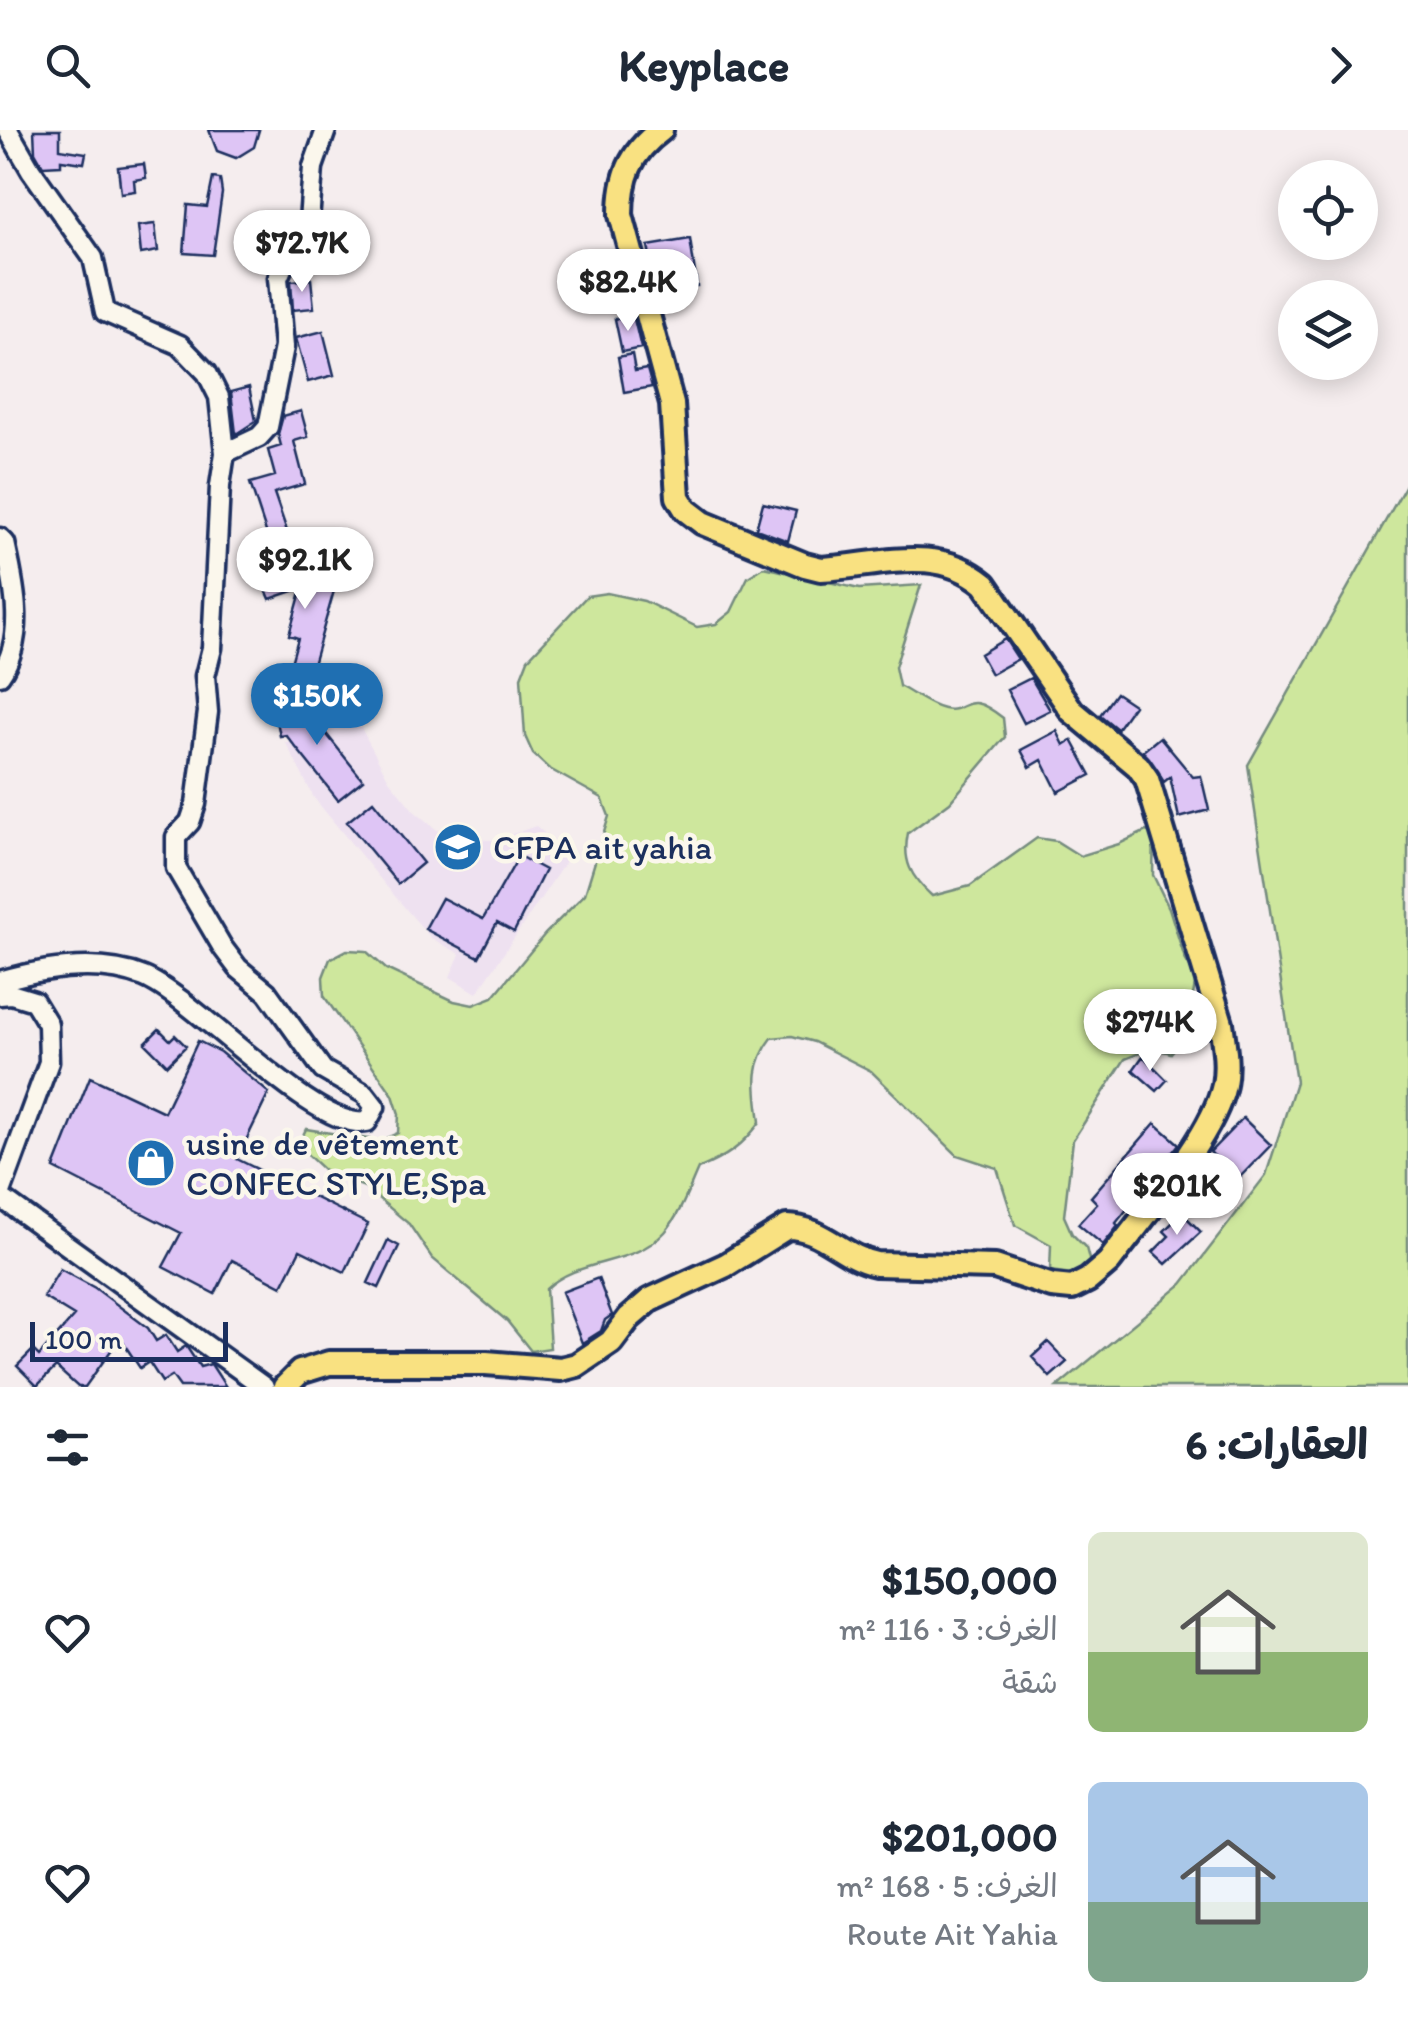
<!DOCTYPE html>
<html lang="ar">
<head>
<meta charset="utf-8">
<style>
	:root { --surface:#fff; --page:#f6f6f7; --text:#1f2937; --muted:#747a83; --accent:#1f6fb2 }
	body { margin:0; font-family:Itim,"Playpen Sans Arabic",sans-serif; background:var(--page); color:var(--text); direction:rtl; height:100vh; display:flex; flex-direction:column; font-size:38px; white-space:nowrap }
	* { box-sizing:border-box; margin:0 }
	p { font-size:32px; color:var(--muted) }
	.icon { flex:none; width:55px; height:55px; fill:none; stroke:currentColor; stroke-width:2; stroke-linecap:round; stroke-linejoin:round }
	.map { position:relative; height:1257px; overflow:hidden; direction:ltr }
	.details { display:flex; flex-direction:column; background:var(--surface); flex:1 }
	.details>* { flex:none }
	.fabs { position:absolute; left:1278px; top:30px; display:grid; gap:20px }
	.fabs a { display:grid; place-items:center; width:100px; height:100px; border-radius:50%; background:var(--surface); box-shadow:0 5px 25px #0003; font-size:50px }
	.scale { position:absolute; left:30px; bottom:25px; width:198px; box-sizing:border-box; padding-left:10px; border:5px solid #1b2f5e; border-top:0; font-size:28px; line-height:35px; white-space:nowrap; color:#1b2f5e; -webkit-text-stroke:8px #fbf7ec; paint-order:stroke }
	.price { position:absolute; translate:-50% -85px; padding:0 22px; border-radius:35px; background:#fff; color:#222; font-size:32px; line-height:65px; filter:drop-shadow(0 2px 5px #0008) }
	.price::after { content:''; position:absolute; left:50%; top:60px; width:30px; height:22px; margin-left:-15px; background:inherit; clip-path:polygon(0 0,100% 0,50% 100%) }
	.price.active { background:var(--accent); color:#fff }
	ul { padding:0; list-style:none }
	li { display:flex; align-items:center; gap:30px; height:250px; padding:0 40px }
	li span { display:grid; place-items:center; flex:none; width:280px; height:200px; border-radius:15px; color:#555 }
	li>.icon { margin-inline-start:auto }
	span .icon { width:120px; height:120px; fill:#fffc; stroke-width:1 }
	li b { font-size:42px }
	h2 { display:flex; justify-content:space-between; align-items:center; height:120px; padding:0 40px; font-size:42px }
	header { display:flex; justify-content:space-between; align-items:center; height:130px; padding:0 40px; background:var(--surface); font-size:45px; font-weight:800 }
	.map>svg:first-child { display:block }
	.built { fill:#eee1f0 }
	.green { fill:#cee79d; stroke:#748b7e; stroke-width:2.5 }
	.building { fill:#dec5f5; stroke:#1b2f5e; stroke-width:2.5 }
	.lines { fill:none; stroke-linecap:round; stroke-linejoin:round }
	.minor-casing { stroke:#1b2f5e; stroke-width:25 }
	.major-casing { stroke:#1b2f5e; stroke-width:30 }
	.minor { stroke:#fbf7ec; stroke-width:18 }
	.major { stroke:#f9e181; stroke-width:22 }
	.labels { text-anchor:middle; stroke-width:9; stroke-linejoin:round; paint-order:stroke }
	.poi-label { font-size:35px; fill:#1b2f5e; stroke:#fbf7ec; text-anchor:start }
</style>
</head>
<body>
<header><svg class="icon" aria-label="forward" viewBox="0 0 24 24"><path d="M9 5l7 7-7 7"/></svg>Keyplace<svg class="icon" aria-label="search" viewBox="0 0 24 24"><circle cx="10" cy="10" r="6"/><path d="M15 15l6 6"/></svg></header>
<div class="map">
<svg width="1408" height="1257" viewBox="0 0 1408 1257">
	<rect width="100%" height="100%" fill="#f5edee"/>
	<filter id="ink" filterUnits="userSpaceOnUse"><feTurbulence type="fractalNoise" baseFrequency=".01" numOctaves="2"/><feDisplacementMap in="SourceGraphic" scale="20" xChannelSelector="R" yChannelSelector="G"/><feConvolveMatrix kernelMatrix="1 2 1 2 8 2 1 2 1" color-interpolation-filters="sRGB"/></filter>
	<g filter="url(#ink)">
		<!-- built -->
		<path class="built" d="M 346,570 L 389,650 L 414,681 L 448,709 L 495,710 L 536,696 L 570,725 L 477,863 L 450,847 L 460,824 L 431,808 L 387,757 L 314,668 L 286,613 L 314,599 Z"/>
		<!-- green -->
		<path class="green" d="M 1408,351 L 1408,1257 L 1057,1257 L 1182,1154 L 1266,1045 L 1296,952 L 1248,635 Z
			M 764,437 L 859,459 L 921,455 L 895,537 L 899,556 C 913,563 929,576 944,579 C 969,584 964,557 1003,588 L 1005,607 L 950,672 L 908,703 C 902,731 911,747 932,766 L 970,756 L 1037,708 L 1056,711 L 1080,726 L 1119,714 L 1146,701 L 1154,704 L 1153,745 L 1169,778 L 1185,829 L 1196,847 L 1187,903 L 1171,923 L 1152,918 L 1125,929 L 1073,1010 L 1064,1086 L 1072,1104 L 1086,1118 L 1091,1137 L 1072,1144 L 1050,1141 L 1051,1115 L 1015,1095 L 997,1038 L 957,1025 L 871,941 L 814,912 L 792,906 L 772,908 C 750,936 756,959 760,992 C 742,1017 726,1027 698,1039 C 689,1059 680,1085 665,1102 C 633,1137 580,1127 546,1159 L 550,1218 L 531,1221 L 507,1191 L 432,1128 L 409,1094 L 365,1057 L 327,1043 L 298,1016 L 306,999 L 380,1011 L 398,1003 L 399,984 L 393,965 L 324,866 L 323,847 L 330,829 L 347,820 L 366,821 L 386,839 L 454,871 L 473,875 L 493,867 L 545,804 L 585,764 L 609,686 L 602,668 L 548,638 L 533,624 L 525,606 L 521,547 L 528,529 L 587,466 L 607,463 L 644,471 L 697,497 L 716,494 L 731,482 L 748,447 Z"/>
		<!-- building -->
		<path class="building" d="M 34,0 L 60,0 L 60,19 L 86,23 L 84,33 L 61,30 L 61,35 L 43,36 L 35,22 Z
			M 209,0 L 259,0 L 254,17 L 236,28 L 217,21 Z
			M 144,34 L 146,48 L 134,50 L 135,61 L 121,63 L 118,37 Z
			M 213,48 L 220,49 L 222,63 L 213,125 L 184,123 L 188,75 L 207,77 Z
			M 155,94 L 158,121 L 141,124 L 138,96 Z
			M 690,109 L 697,156 L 657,162 L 648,116 Z
			M 311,149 L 314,178 L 293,180 L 291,151 Z
			M 633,185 L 641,218 L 622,222 L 615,189 Z
			M 323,201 L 334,245 L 308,252 L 296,208 Z
			M 632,224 L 635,241 L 647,239 L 652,257 L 624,262 L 618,227 Z
			M 249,257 L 256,291 L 236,304 L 231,262 Z
			M 301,281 L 308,307 L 294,311 L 305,354 L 274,363 L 288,404 L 269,411 L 250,353 L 275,346 L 268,320 L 281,316 L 278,304 L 283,286 Z
			M 763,373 L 796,381 L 788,411 L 756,399 Z
			M 308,422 L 305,433 L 339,443 L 307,556 L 278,547 L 283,531 L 291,533 L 298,508 L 289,505 L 302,458 L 270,469 L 265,457 L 282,451 L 277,433 Z
			M 1005,509 L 1018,529 L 991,544 L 980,524 Z
			M 1031,548 L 1050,580 L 1024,593 L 1007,560 Z
			M 1116,563 L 1134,575 L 1117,599 L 1100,585 Z
			M 306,570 L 312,602 L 320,596 L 363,650 L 338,670 L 286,605 L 280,606 L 274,576 Z
			M 1057,601 L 1064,615 L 1072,610 L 1091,645 L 1058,662 L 1042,630 L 1030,637 L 1021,620 Z
			M 1160,607 L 1193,647 L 1201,646 L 1209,680 L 1179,688 L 1170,647 L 1164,652 L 1143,621 Z
			M 373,671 L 423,733 L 398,754 L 347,692 Z
			M 519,726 L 545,740 L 514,802 L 497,793 L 479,827 L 425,799 L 442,768 L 483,789 Z
			M 159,899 L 170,910 L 175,905 L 186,916 L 167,935 L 145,913 Z
			M 198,911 L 220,922 L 269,963 L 237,1029 L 368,1094 L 345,1142 L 300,1120 L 282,1156 L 232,1130 L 215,1164 L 163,1137 L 181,1103 L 54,1038 L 90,947 L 164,982 Z
			M 1143,926 L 1167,950 L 1157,961 L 1133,940 Z
			M 1243,988 L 1271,1015 L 1238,1049 L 1210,1022 Z
			M 1155,993 L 1179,1014 L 1116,1093 L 1118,1096 L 1103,1115 L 1078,1094 L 1097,1073 L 1091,1067 Z
			M 1182,1083 L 1201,1102 L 1166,1134 L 1153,1122 L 1169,1106 L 1164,1101 Z
			M 388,1110 L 399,1116 L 379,1158 L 368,1153 Z
			M 60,1139 L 95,1158 L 148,1198 L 156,1211 L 166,1205 L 177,1222 L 186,1216 L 200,1237 L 211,1234 L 226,1257 L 180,1257 L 172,1246 L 162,1252 L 149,1232 L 140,1238 L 120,1208 L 85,1257 L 78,1257 L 56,1237 L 37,1256 L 17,1236 L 33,1220 L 39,1226 L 74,1186 L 43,1167 Z
			M 598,1148 L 612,1185 L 605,1190 L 601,1201 L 582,1213 L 562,1162 Z
			M 1048,1212 L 1067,1232 L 1050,1247 L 1032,1227 Z"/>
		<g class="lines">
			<!-- minor casing -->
			<g class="minor-casing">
				<path id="minor" d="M 225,323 L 259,307 L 268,297 L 284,217 L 278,148 L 290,120 L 309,92 L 313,37 L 326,0
					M 0,408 L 5,413 C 14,454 27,507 0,545
					M 0,851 C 45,838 99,829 144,847 C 197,869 314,1001 367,992 L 375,977 L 365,964 L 323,940 L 267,862 L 238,838 L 223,818 L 176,738 L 176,707 L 190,692 L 196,674 L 208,582 L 205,546 L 212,518 L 220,356 L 225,323 L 219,267 L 207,243 L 180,215 L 105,182 L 93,128 L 31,40 L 8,0
					M 0,865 L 11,864 L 34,871 L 48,894 L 49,932 L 0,1065
					M 0,1067 L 264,1257"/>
			</g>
			<!-- major casing -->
			<g class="major-casing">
				<path id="major" d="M 285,1257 L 300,1242 L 329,1233 L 486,1233 L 561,1239 L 577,1235 L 611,1212 L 629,1188 L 650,1170 L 726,1135 L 787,1097 C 822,1097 842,1127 876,1134 L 995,1137 L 1052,1156 L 1072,1158 L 1088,1150 L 1109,1132 C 1142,1087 1213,1007 1224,955 C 1228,934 1224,914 1221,893 L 1147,649 L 1138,636 L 1072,581 L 985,454 C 936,413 879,436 821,439 L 805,435 L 703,393 L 686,380 L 678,367 L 672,274 L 621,85 C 621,47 630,23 661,0"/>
			</g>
			<!-- minor -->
			<use href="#minor" class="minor"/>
			<!-- major -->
			<use href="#major" class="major"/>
		</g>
	</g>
	<!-- icons -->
	<defs>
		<g id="university-disc" transform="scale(2.5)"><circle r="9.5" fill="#1f6fb2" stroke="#fbf7ec"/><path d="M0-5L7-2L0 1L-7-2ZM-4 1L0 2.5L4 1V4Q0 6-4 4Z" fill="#fff"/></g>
		<g id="shop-disc" transform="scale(2.5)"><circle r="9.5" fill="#1f6fb2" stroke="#fbf7ec"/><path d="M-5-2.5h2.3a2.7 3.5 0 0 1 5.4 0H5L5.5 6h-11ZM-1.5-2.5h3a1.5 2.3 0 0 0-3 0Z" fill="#fff"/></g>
	</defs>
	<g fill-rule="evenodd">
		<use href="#university-disc" x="458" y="717"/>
		<use href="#shop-disc" x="151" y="1033"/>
	</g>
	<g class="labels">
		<!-- poi labels -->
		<g class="poi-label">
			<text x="493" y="729">CFPA ait yahia</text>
			<text x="186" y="1025">usine de vêtement<tspan x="186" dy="40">CONFEC STYLE,Spa</tspan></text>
		</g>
	</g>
</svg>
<div class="fabs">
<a><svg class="icon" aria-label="locate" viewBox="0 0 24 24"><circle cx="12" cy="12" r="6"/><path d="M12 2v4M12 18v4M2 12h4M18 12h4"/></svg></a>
<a><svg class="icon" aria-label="layers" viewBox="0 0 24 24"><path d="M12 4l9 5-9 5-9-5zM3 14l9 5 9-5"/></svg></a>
</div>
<div class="scale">100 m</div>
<b class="price" style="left:302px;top:165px">$72.7K</b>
<b class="price" style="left:628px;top:204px">$82.4K</b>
<b class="price" style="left:305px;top:482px">$92.1K</b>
<b class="price active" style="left:317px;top:618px">$150K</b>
<b class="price" style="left:1150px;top:944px">$274K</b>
<b class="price" style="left:1177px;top:1108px">$201K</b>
</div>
<section class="details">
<h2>العقارات: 6<svg class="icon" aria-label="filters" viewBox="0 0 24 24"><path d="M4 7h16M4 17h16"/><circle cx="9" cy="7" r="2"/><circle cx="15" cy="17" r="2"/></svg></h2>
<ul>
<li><span style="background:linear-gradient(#dfe7d0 60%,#8fb573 0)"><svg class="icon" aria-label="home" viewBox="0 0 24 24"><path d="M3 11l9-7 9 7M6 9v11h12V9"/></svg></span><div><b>$150,000</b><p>الغرف: 3 · 116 m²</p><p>شقة</p></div><svg class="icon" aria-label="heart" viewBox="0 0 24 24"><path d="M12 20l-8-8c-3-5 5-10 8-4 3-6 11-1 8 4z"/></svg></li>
<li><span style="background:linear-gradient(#a9c7e8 60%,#7fa58c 0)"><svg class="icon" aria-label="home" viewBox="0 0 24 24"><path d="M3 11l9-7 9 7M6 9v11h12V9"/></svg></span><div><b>$201,000</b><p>الغرف: 5 · 168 m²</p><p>Route Ait Yahia</p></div><svg class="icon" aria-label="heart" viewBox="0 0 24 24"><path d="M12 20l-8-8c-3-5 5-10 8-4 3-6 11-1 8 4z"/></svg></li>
</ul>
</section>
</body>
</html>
